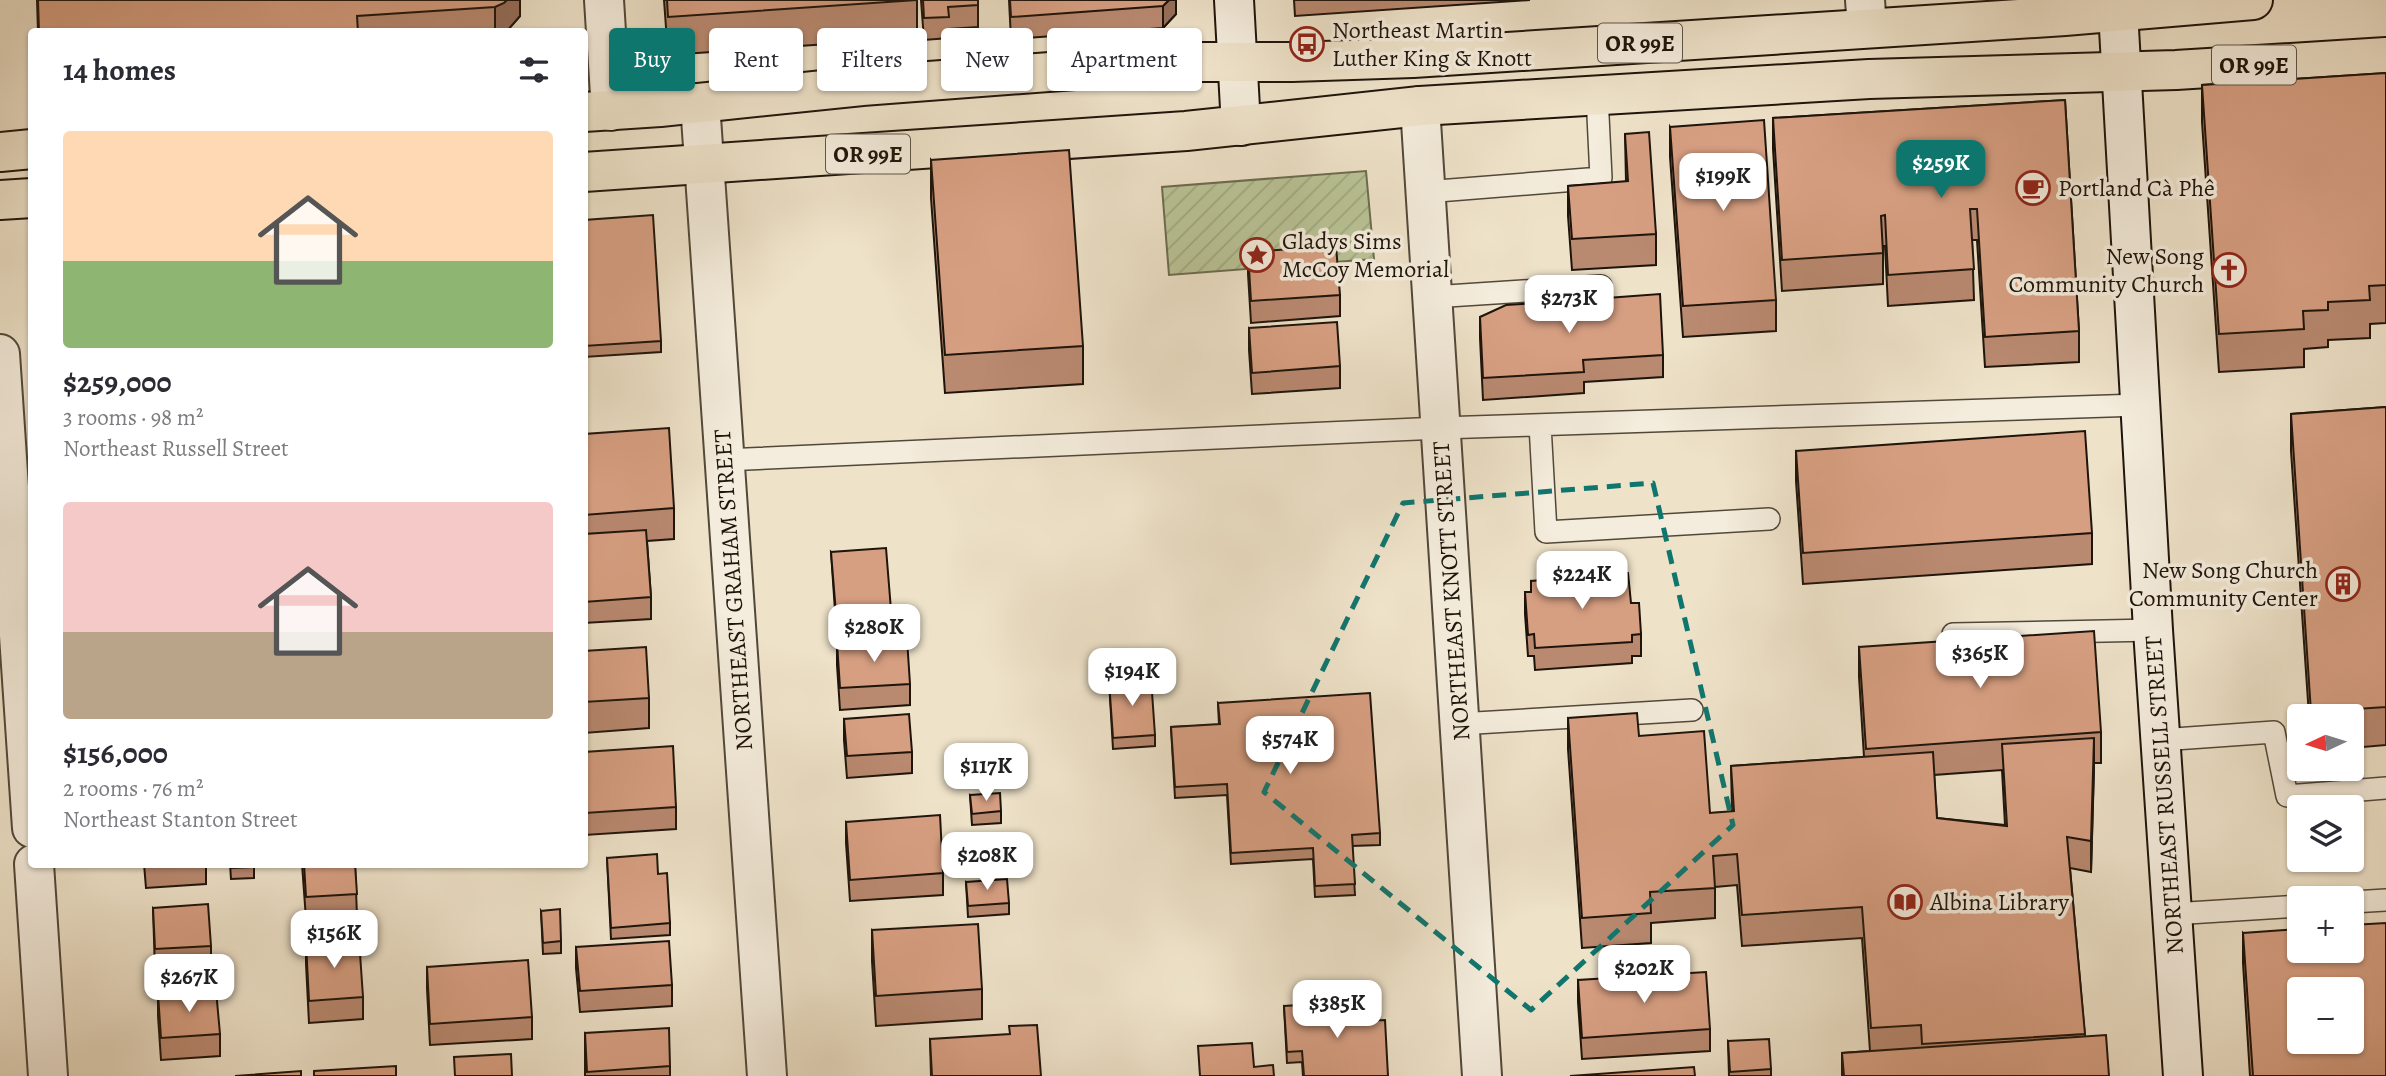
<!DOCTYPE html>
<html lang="en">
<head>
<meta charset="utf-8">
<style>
	:root { --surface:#fff; --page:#f2f2f3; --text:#2b2b33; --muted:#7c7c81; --accent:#0f766e }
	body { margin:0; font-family:Alegreya,serif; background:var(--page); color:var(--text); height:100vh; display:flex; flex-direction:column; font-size:26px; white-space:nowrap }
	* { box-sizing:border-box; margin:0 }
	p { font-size:23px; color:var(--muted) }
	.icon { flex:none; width:38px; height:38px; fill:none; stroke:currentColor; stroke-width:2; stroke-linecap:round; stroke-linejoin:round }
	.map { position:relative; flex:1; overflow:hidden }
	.details { position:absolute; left:28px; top:28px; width:560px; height:840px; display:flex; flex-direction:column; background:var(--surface); border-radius:7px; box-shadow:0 2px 5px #0004 }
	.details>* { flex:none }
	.top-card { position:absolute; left:609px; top:28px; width:665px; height:63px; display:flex; gap:14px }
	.needle { width:46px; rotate:266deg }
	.buttons { position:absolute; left:2287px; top:704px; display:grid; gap:14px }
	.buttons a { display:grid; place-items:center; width:77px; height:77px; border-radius:7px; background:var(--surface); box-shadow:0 2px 5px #0004; font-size:35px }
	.price { position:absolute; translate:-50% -60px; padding:0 16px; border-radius:14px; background:#fff; color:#222; font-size:23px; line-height:46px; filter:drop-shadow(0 2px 4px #0008) }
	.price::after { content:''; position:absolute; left:50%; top:42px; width:21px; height:16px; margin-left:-10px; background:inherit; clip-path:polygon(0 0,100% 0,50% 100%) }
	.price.current { background:var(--accent); color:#fff }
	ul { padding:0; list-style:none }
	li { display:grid; align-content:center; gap:14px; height:371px; padding:0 35px }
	li span { display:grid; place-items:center; height:217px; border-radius:7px; color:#555 }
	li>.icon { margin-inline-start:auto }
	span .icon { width:126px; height:126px; fill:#fffc; stroke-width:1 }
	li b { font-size:30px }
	h2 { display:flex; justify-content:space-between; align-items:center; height:84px; padding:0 35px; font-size:30px }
	.pill { padding:0 24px; border-radius:7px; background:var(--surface); box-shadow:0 2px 5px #0004; font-size:24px; line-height:63px }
	.pill.current { background:var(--accent); color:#fff }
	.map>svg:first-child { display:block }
	.garden { fill:url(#garden-furrows); stroke:#6c6c50; stroke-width:2 }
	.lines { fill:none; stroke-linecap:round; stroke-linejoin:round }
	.lane-casing { stroke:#52483a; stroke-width:24 }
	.street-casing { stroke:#52483a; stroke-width:42 }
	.secondary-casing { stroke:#1e140b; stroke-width:42 }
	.primary-casing { stroke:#1e140b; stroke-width:42 }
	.lane { stroke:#f4ecdc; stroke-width:21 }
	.street { stroke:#f4ecdc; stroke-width:38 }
	.secondary { stroke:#f4ecdc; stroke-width:38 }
	.primary { stroke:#eee2c9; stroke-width:38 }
	.wall { fill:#b98970; stroke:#1e140b; stroke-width:2; fill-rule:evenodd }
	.shaded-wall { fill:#966f5b; stroke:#1e140b; stroke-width:2 }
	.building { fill:#d79f82; stroke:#1e140b; stroke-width:2; fill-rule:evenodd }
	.marked { fill:none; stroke:#0f766e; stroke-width:5; stroke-dasharray:14 9; stroke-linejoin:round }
	.labels { text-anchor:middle; stroke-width:7; stroke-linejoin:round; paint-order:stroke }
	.shield { fill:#f4ecdc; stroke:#5e554a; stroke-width:2 }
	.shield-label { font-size:23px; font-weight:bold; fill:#1e140b }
	.poi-label { font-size:24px; fill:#1e140b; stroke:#f4ecdc; text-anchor:start }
	.street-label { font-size:24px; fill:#1e140b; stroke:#f4ecdc }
</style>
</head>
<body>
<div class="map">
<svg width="2386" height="1076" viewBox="0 0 2386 1076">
	<defs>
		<pattern id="garden-furrows" width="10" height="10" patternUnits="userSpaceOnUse" patternTransform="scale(1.75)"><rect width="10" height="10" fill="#b9c396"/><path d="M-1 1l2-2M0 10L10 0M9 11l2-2" fill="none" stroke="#9fa780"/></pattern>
	</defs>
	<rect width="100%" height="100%" fill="#eee2c9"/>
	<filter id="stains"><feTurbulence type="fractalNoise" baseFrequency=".00286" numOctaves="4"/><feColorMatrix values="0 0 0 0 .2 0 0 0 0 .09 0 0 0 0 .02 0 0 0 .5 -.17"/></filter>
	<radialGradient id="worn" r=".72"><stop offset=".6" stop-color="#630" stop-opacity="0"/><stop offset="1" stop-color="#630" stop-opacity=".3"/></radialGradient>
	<!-- garden -->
	<path class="garden" d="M 1366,171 L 1374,259 L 1169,275 L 1162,187 Z"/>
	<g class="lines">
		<!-- lane casing -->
		<g class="lane-casing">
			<path id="lane" d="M 1425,192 L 1601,178 L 1597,95
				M 1432,297 L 1601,286
				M 1540,425 L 1546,532 L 1769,519
				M 724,460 L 1440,428 L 2139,405
				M 1953,634 L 2153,630
				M 1459,724 L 1692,710
				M 2160,740 L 2274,732 L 2287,796 L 2386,788
				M 2352,902 L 2386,900
				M 2172,914 L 2300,906"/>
		</g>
		<!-- street casing -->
		<g class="street-casing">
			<path id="street" d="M 604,0 L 611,111
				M 1865,0 L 1867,28
				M 700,103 L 767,1076
				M 1420,106 L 1482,1076
				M 0,354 L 32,828
				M 34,864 L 48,1076"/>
		</g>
		<!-- secondary casing -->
		<g class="secondary-casing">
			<path id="secondary" d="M 1234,0 L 1241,126
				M 2118,11 L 2153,630 L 2183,1076"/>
		</g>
		<!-- primary casing -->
		<g class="primary-casing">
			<path id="primary" d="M 584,112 L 660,107 L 862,86 L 1182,62 L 1292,62 L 1413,58 L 2065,16 L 2253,0
				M 0,152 L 32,149
				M 584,172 L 1186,131 L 1420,106 L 1869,79 L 2176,70 L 2386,57
				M 0,200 L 32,198"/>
		</g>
		<!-- lane -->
		<use href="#lane" class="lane"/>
		<!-- street -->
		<use href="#street" class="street"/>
		<!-- secondary -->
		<use href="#secondary" class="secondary"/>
		<!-- primary -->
		<use href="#primary" class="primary"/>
	</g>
	<!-- wall -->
	<path class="wall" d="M 37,0 L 520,0 L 520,16 L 506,32 L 38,32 Z
		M 664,0 L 917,0 L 917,38 L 668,55 Z
		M 921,0 L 978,0 L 978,27 L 949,29 L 949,38 L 924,40 Z
		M 1009,0 L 1176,0 L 1176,14 L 1163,28 L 1011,39 Z
		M 1294,0 L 1530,0 L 1295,16 Z
		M 2386,73 L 2386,323 L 2370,324 L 2370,338 L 2328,340 L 2328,347 L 2304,349 L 2304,367 L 2219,372 L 2202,122 L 2202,85 Z
		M 2065,100 L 2079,331 L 2079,362 L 1985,367 L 1977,240 L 1972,240 L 1974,300 L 1888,306 L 1885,246 L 1883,246 L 1883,284 L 1782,291 L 1773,149 L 1773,118 Z
		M 1670,127 L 1776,300 L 1776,331 L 1683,337 L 1670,157 Z
		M 1625,134 L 1656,234 L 1656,265 L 1572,270 L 1568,216 L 1568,186 L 1626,182 Z
		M 931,160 L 1083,346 L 1083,384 L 945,393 L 931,198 Z
		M 584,220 L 661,341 L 661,352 L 584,357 Z
		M 1248,252 L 1340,295 L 1340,316 L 1251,323 L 1248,274 Z
		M 1580,300 L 1663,355 L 1663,377 L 1584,382 L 1584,393 L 1483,400 L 1480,338 L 1480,317 L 1580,310 Z
		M 1249,328 L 1340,366 L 1340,388 L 1252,394 L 1249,350 Z
		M 2386,407 L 2386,745 L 2352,748 L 2352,716 L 2309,716 L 2291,451 L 2291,414 Z
		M 584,434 L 674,508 L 674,539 L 647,541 L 651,597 L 651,619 L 584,623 Z
		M 1796,451 L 2092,533 L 2092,564 L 1803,584 L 1796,481 Z
		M 831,552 L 891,610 L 891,622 L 836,625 Z
		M 1531,581 L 1631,603 L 1641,634 L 1641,656 L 1632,656 L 1632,663 L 1535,670 L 1534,656 L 1528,656 L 1525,614 L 1525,592 L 1531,592 Z
		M 837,643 L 910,684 L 910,705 L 840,710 L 837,665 Z
		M 1859,647 L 2101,732 L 2101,763 L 2094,763 L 2091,872 L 2070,868 L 2085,1037 L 2109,1076 L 1842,1076 L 1842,1053 L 1870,1051 L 1862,938 L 1742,946 L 1737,885 L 1715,887 L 1715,918 L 1651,923 L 1651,943 L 1582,948 L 1568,749 L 1568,718 L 1639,736 L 1710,813 L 1732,812 L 1731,766 L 1864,757 L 1859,677 ZM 2002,770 L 2005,825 L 1937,818 L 1934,775 Z
		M 584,651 L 649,698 L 649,728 L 584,733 Z
		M 1109,681 L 1155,735 L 1155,746 L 1113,749 Z
		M 1218,703 L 1380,833 L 1380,845 L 1352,846 L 1355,895 L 1315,897 L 1313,859 L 1231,864 L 1227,795 L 1175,798 L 1171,727 L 1219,725 Z
		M 844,719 L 912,752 L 912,773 L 847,778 L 844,740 Z
		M 584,752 L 676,807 L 676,829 L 585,835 Z
		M 970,795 L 1001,811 L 1001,823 L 972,825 Z
		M 846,822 L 943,873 L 943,895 L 850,901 L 846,843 Z
		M 607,858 L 658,874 L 670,923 L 670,935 L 611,939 Z
		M 144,864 L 206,864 L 206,884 L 146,888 Z
		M 230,864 L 254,864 L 254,878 L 231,879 Z
		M 302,864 L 355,864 L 357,916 L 306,919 Z
		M 966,882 L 1009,903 L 1009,914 L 968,917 Z
		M 153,908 L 211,946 L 211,967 L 155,971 Z
		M 541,911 L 561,941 L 561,953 L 543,954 Z
		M 872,930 L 982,989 L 982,1019 L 876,1026 L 872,961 Z
		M 2243,933 L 2386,1076 L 2250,1076 L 2243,963 Z
		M 306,943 L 363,997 L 363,1019 L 309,1023 L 306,964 Z
		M 576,947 L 672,985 L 672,1006 L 580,1012 L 576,968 Z
		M 427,967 L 532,1017 L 532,1039 L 430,1045 L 427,989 Z
		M 1578,980 L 1710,1029 L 1710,1051 L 1582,1059 L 1578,1002 Z
		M 158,994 L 220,1034 L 220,1056 L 161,1060 L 158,1016 Z
		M 1284,1006 L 1365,1021 L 1388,1076 L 1303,1076 L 1302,1062 L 1287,1063 Z
		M 585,1033 L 670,1066 L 670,1076 L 585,1076 Z
		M 930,1039 L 1041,1076 L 931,1076 Z
		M 1728,1041 L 1771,1069 L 1771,1076 L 1729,1076 Z"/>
	<!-- shaded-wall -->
	<path class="shaded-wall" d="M 507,0 L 520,0 L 520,16 L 506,32 L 495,32 L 495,7 Z
		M 1169,0 L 1176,0 L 1176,14 L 1163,28 L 1163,6 Z
		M 2094,738 L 2094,769 L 2091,872 L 2091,841 Z"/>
	<!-- building -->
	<path class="building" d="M 38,0 L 507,0 L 504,3 L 495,7 L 357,16 L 358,32 L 39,32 Z
		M 667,0 L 917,0 L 668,17 Z
		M 923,0 L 978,0 L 978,5 L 948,7 L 949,17 L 924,18 Z
		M 1010,0 L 1169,0 L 1163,6 L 1011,17 Z
		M 2386,73 L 2386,285 L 2369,286 L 2370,300 L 2328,302 L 2328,310 L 2303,311 L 2304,329 L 2219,334 L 2202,85 Z
		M 2065,100 L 2079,331 L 1985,337 L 1977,209 L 1970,209 L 1974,269 L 1888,275 L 1885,215 L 1881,216 L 1883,253 L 1782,260 L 1773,118 Z
		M 1764,120 L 1776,300 L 1683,306 L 1670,127 Z
		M 1649,132 L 1656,234 L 1572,239 L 1568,186 L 1628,181 L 1625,134 Z
		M 1069,150 L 1083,346 L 945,355 L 931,160 Z
		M 653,215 L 661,341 L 584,346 L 584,220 Z
		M 1336,246 L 1340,295 L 1251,301 L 1248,252 Z
		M 1660,294 L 1663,355 L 1583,360 L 1584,372 L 1483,378 L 1480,317 L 1506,305 L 1551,302 L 1580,310 L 1580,300 Z
		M 1337,322 L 1340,366 L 1252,373 L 1249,328 Z
		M 2386,407 L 2386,707 L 2311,712 L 2291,414 Z
		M 669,428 L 674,508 L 584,515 L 584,434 Z
		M 2085,431 L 2092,533 L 1803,553 L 1796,451 Z
		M 646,530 L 651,597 L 584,602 L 584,534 Z
		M 886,548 L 891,610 L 836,614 L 831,552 Z
		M 1628,573 L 1631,603 L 1639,603 L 1641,634 L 1632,635 L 1632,642 L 1535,648 L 1534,634 L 1528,635 L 1525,592 L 1531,592 L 1531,581 Z
		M 2094,631 L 2101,732 L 1866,749 L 1859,647 Z
		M 907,639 L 910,684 L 840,688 L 837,643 Z
		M 646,647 L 649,698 L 584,702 L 584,651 Z
		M 1151,678 L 1155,735 L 1113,738 L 1109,681 Z
		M 1370,693 L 1380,833 L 1352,835 L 1355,884 L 1315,886 L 1313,848 L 1231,853 L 1227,784 L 1175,787 L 1171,727 L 1220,724 L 1218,703 Z
		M 1637,713 L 1639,736 L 1704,731 L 1710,813 L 1734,811 L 1731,766 L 1933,752 L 1937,818 L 2007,826 L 2002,744 L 2094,738 L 2091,841 L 2067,837 L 2085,1034 L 1922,1044 L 1921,1025 L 1871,1028 L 1862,907 L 1742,915 L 1737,854 L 1713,856 L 1715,888 L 1650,892 L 1651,913 L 1582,918 L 1568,718 Z
		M 909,714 L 912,752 L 847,756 L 844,719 Z
		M 673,746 L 676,807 L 585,813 L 584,752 Z
		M 1000,793 L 1001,811 L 972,814 L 970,795 Z
		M 940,815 L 943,873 L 850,880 L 846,822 Z
		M 657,854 L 658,874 L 667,873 L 670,923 L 611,928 L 607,858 Z
		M 146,864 L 172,864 L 146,866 Z
		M 231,864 L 254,864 L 254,867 L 231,868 Z
		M 304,864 L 355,864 L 357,894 L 306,897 Z
		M 1007,879 L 1009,903 L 968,906 L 966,882 Z
		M 208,904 L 211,946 L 155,949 L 153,908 Z
		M 560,909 L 561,941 L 543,943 L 541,911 Z
		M 2386,923 L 2386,1076 L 2253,1076 L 2243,933 L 2300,929 L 2300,950 L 2352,950 L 2352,925 ZM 2300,989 L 2352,989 L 2352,1041 L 2300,1041 Z
		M 978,924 L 982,989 L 876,996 L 872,930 Z
		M 359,939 L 363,997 L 309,1001 L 306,943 Z
		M 669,941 L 672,985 L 580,991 L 576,947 Z
		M 528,960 L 532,1017 L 430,1024 L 427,967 Z
		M 1706,972 L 1710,1029 L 1582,1038 L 1578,980 Z
		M 216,990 L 220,1034 L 161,1038 L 158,994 Z
		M 1363,1001 L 1365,1021 L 1385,1020 L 1388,1076 L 1304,1076 L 1302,1051 L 1287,1052 L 1284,1006 Z
		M 1037,1025 L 1041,1076 L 932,1076 L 930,1039 L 1010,1034 L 1009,1026 Z
		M 669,1028 L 670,1066 L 587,1072 L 585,1033 Z
		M 2106,1035 L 2109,1076 L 1844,1076 L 1842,1053 Z
		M 1769,1039 L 1771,1069 L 1730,1072 L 1728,1041 Z
		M 1252,1043 L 1254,1067 L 1273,1065 L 1274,1076 L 1200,1076 L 1198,1046 Z
		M 511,1054 L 512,1076 L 455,1076 L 454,1057 Z
		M 396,1066 L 396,1076 L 314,1076 L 314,1071 Z
		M 1694,1067 L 1695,1076 L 1570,1076 Z
		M 301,1071 L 301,1076 L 235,1076 Z"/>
	<!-- marked area -->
	<path class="marked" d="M 1653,483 L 1733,825 L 1531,1010 L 1264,792 L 1403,503 Z"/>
	<!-- icons -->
	<defs>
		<g id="bus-ring" transform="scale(1.75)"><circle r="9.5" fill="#f4ecdc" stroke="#8f2418" stroke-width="1.5"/><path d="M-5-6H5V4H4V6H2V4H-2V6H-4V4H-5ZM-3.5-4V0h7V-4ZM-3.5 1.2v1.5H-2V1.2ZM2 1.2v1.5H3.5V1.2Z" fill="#8f2418"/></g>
		<g id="cafe-ring" transform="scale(1.75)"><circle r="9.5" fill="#f4ecdc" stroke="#8f2418" stroke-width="1.5"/><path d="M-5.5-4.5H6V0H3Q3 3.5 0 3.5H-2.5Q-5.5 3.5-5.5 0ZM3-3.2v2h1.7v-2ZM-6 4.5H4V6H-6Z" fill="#8f2418"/></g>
		<g id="sight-ring" transform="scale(1.75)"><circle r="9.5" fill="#f4ecdc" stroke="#8f2418" stroke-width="1.5"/><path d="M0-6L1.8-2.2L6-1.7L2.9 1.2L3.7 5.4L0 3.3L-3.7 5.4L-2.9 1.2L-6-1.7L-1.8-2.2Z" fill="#8f2418"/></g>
		<g id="church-ring" transform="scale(1.75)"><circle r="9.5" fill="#f4ecdc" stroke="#8f2418" stroke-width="1.5"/><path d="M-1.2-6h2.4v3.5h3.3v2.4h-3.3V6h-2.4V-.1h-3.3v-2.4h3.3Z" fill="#8f2418"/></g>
		<g id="building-ring" transform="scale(1.75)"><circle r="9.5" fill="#f4ecdc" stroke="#8f2418" stroke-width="1.5"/><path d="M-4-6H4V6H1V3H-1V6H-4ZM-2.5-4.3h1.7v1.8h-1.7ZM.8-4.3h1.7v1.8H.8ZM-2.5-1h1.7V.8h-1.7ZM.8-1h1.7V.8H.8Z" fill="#8f2418"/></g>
		<g id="library-ring" transform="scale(1.75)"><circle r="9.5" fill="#f4ecdc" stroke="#8f2418" stroke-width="1.5"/><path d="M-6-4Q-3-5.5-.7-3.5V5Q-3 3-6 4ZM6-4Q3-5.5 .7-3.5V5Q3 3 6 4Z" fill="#8f2418"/></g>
	</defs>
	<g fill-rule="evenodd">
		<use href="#bus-ring" x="1307" y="44"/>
		<use href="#cafe-ring" x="2033" y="188"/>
		<use href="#sight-ring" x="1257" y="255"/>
		<use href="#church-ring" x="2229" y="270"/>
		<use href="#building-ring" x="2343" y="584"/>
		<use href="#library-ring" x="1905" y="902"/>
	</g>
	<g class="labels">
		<!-- shield labels -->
		<g class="shield">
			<rect x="1598" y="23.5" width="84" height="39" rx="5"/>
			<rect x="2212" y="45.5" width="84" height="39" rx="5"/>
			<rect x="826" y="134.5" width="84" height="39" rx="5"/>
		</g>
		<g class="shield-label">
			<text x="1640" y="51">OR 99E</text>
			<text x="2254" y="73">OR 99E</text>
			<text x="868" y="162">OR 99E</text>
		</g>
		<!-- poi labels -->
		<g class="poi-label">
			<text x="1332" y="38">Northeast Martin<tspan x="1332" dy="28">Luther King &amp; Knott</tspan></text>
			<text x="2058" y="196">Portland Cà Phê</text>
			<text x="1282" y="249">Gladys Sims<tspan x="1282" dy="28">McCoy Memorial</tspan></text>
			<text x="2204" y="264" text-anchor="end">New Song<tspan x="2204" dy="28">Community Church</tspan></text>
			<text x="2318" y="578" text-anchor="end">New Song Church<tspan x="2318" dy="28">Community Center</tspan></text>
			<text x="1930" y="910">Albina Library</text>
		</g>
		<!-- street labels -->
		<g class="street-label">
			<text transform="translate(733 590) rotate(-94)" y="8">NORTHEAST GRAHAM STREET</text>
			<text transform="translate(1451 591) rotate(-94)" y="8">NORTHEAST KNOTT STREET</text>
			<text transform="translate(2164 795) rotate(-94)" y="8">NORTHEAST RUSSELL STREET</text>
		</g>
	</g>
	<rect width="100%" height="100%" filter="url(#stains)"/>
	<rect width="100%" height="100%" fill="url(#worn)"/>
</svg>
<div class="buttons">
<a><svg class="needle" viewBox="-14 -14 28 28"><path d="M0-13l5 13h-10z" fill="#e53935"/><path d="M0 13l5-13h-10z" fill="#7c7c81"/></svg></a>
<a><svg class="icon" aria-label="layers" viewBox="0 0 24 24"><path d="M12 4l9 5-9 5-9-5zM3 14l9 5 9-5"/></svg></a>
<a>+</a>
<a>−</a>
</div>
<b class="price current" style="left:1941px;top:200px">$259K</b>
<b class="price" style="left:1723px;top:213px">$199K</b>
<b class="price" style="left:1569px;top:335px">$273K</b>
<b class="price" style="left:1582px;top:611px">$224K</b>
<b class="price" style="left:874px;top:664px">$280K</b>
<b class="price" style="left:1980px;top:690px">$365K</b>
<b class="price" style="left:1132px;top:708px">$194K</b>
<b class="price" style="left:1290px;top:776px">$574K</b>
<b class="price" style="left:986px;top:803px">$117K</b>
<b class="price" style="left:987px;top:892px">$208K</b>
<b class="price" style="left:334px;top:970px">$156K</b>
<b class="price" style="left:1644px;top:1005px">$202K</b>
<b class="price" style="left:189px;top:1014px">$267K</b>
<b class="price" style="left:1337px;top:1040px">$385K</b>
<div class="top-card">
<a class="pill current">Buy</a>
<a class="pill">Rent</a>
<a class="pill">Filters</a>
<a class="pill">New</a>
<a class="pill">Apartment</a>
</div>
<section class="details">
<h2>14 homes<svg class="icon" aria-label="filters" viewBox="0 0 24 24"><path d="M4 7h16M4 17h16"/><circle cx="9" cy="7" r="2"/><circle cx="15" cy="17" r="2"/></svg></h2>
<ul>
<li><span style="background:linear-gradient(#ffd9b3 60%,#8fb573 0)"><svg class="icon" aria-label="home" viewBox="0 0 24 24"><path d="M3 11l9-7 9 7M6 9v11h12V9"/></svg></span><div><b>$259,000</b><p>3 rooms · 98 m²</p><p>Northeast Russell Street</p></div></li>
<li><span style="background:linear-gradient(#f6c9c9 60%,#b9a48a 0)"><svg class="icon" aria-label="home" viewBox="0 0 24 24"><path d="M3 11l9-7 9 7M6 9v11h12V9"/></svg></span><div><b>$156,000</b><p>2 rooms · 76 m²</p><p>Northeast Stanton Street</p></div></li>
</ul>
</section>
</div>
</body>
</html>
